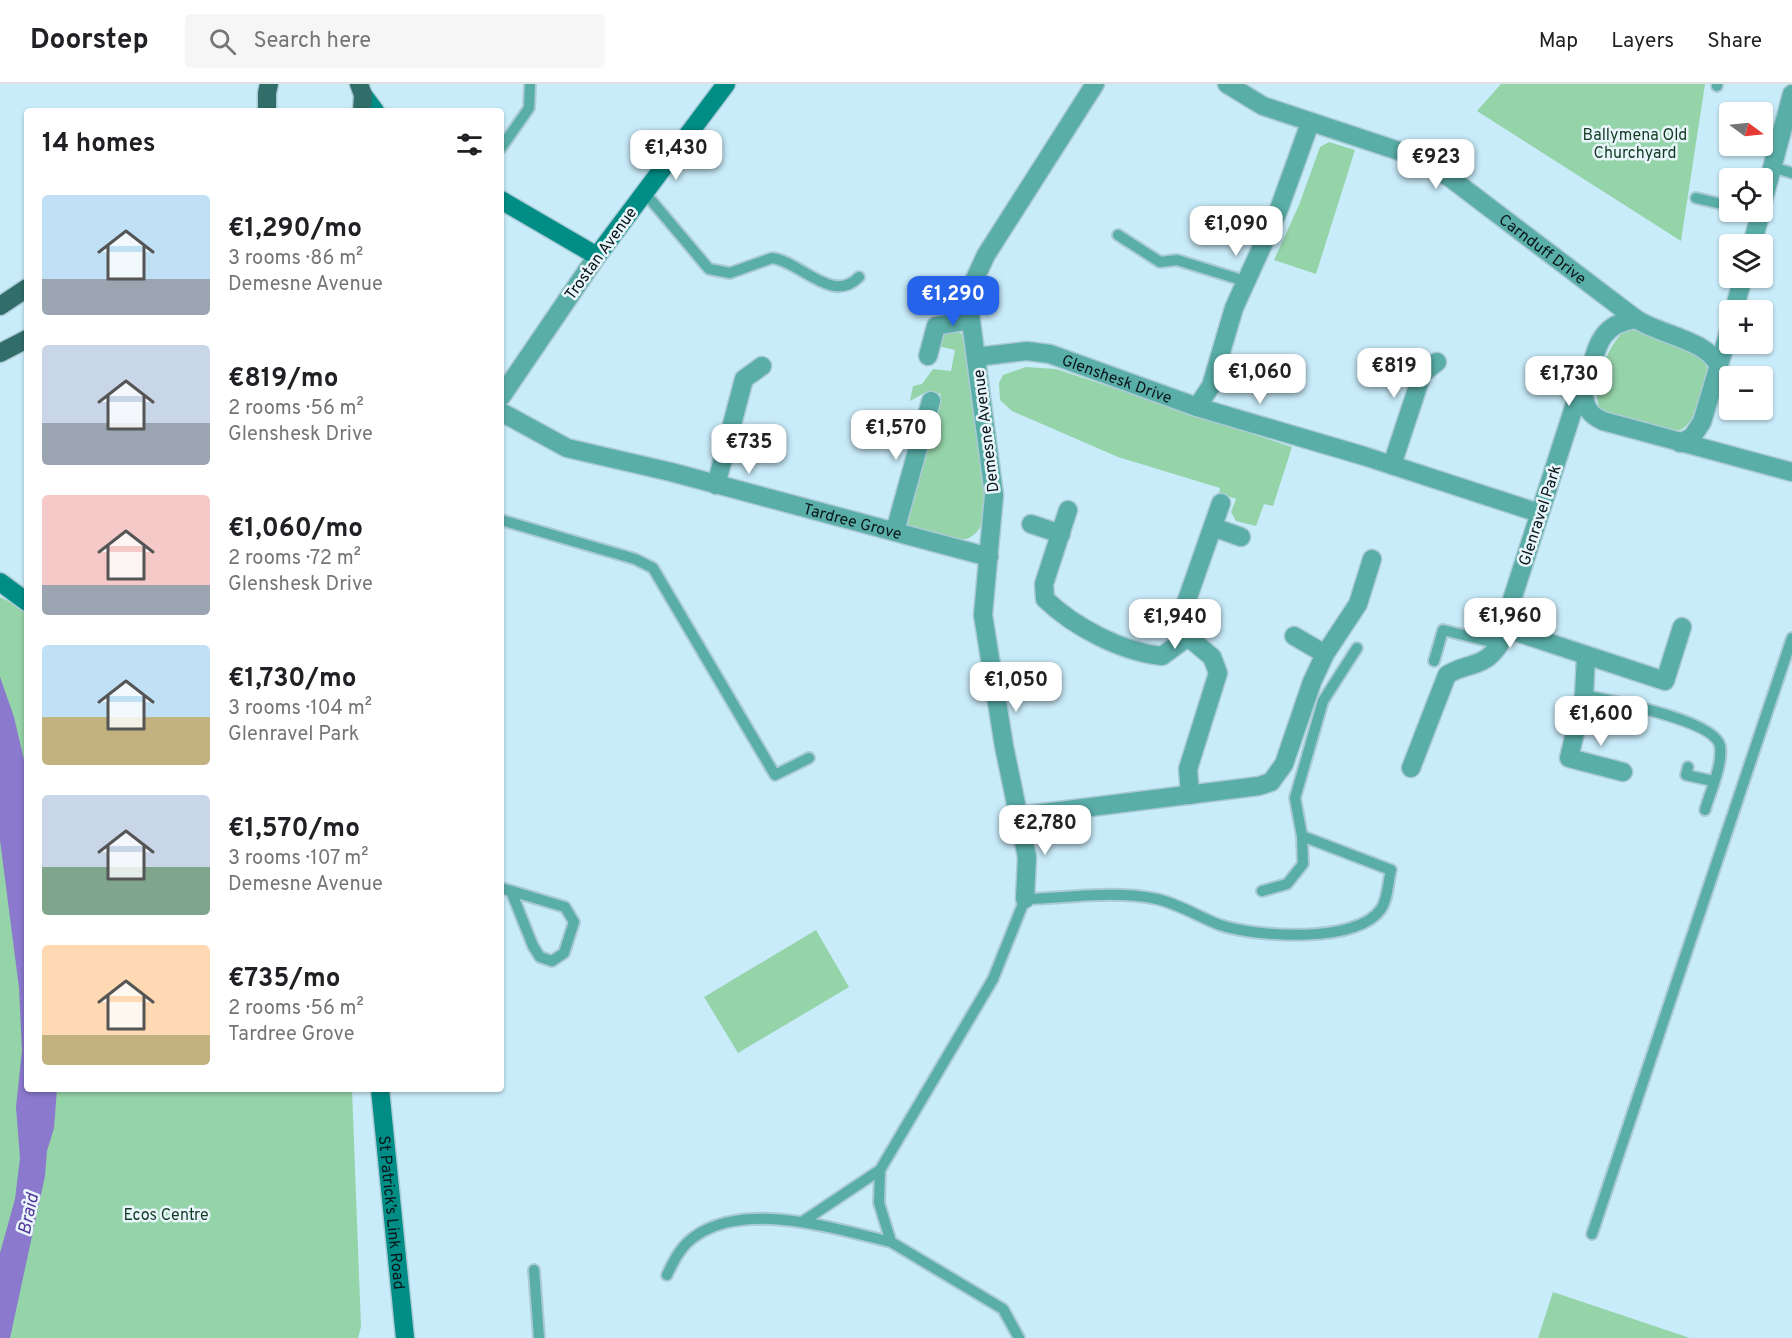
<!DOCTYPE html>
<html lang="en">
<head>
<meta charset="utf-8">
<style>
	:root { --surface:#fff; --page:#f6f6f6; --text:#202124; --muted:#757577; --line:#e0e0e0; --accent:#2563eb }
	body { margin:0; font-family:Overpass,sans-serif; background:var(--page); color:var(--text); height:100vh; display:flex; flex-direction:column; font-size:22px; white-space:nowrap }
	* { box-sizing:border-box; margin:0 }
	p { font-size:20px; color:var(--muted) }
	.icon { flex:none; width:33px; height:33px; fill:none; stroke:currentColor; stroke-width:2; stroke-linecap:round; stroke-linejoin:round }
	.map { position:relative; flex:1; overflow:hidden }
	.sheet { position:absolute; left:24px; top:24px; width:480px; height:984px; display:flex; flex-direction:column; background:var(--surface); border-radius:6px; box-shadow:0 2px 4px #0004 }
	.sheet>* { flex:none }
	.needle { width:39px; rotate:105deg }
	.buttons { position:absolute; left:1719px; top:18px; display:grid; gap:12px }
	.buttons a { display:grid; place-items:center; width:54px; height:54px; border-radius:6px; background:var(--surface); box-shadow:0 2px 4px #0004; font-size:30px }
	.price { position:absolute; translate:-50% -51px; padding:0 14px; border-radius:12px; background:#fff; color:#222; font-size:20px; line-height:39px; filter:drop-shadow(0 2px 3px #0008) }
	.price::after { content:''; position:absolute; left:50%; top:36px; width:18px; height:14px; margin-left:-9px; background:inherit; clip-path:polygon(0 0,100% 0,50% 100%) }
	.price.active { background:var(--accent); color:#fff }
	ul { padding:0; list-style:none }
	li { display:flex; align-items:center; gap:18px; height:150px; padding:0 18px }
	li span { display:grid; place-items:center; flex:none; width:168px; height:120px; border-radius:6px; color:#555 }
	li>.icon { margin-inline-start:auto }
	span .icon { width:72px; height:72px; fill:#fffc; stroke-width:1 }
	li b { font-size:26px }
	h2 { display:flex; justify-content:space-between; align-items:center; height:72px; padding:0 18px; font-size:26px }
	header { display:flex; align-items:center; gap:36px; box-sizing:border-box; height:84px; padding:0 30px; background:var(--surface); border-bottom:2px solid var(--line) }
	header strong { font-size:28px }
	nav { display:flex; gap:33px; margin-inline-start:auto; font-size:21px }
	.search { width:420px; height:54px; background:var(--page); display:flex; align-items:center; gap:15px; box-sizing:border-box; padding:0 21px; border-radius:6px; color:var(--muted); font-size:22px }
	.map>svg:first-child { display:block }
	.green { fill:#95d3a9 }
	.water { fill:#8a79cd }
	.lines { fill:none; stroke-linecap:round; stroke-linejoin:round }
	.lane-casing { stroke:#aacad6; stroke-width:14 }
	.street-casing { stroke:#aacad6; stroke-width:21 }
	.secondary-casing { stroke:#aacad6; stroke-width:21 }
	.primary-casing { stroke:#aacad6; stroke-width:21 }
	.lane { stroke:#59aea7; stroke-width:10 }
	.street { stroke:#59aea7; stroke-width:18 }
	.secondary { stroke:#008d86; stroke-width:18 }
	.primary { stroke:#316d69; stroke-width:18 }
	.labels { text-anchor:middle; stroke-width:5; stroke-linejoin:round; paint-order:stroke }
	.park-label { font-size:16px; fill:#133b23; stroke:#e8f6fb }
	.street-label { font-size:16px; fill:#09161a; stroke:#e8f6fb }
	.water-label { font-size:18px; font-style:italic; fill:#53369a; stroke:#e8f6fb }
</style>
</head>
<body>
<header>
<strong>Doorstep</strong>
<div class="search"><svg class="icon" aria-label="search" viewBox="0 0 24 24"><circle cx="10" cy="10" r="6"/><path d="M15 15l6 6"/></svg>Search here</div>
<nav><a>Map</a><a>Layers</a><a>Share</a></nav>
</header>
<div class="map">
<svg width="1792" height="1254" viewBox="0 0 1792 1254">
	<rect width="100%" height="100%" fill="#c9ecfa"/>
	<!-- green -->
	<path class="green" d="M 1501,0 L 1705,0 L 1681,157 L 1477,27 Z
		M 1329,58 L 1355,66 L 1316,190 L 1274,176 L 1299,121 L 1320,63 Z
		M 954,245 L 962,250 C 973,290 993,402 981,441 C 980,446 974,451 969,454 C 956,460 921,446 907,442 L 941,310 L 928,307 L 910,317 L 913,302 L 922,300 L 933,285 L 951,287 L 955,266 L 938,262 L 941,251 Z
		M 1629,245 L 1637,245 L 1697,270 C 1702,274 1706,278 1707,285 C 1709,299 1694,342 1680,346 C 1667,350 1631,334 1617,330 L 1613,335 C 1607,332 1601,329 1599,323 C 1591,304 1610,252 1629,245 Z
		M 1026,283 L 1056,285 L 1292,363 L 1273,422 L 1264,420 L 1256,442 L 1236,437 L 1231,428 L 1236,415 L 1219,409 L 1220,404 L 1118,373 L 1012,327 L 1000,316 L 999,299 L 1003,291 Z
		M 0,513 L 27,527 L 27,1005 L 352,1005 L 361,1243 L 358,1254 L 0,1254 Z
		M 816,846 L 849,903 L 738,969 L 704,913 Z
		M 1553,1208 L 1690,1254 L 1538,1254 Z"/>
	<!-- water -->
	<path class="water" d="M 0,593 L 14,633 L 27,689 L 27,1005 L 57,1005 L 54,1044 L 47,1067 L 45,1092 L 10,1254 L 0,1254 L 0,1169 L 15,1115 L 20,1074 L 16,1023 L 22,966 L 19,904 L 0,756 Z"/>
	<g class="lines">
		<!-- lane casing -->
		<g class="lane-casing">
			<path id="lane" d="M 1717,2 L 1717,0
				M 501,64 L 529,24 L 530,0
				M 1772,83 L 1792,89
				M 645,109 L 709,185 L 730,189 L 772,174 C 800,177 832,221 859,193
				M 1696,114 L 1730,122
				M 1118,151 L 1160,178 L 1177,176 L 1245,197
				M 501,436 L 635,475 L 653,484 L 775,691 L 809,674
				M 1434,577 L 1443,546 L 1500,560
				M 1584,611 C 1611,617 1715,636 1720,662 C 1723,681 1710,708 1705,726
				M 1688,683 L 1686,691 L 1713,697
				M 501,804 L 565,823 L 574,838 L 564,869 L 552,877 L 540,873 L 533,862 L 511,807
				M 1262,807 L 1287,800 L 1303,780 L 1302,752
				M 802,1138 L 880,1086
				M 1592,1150 L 1792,554
				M 534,1186 L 539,1254
				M 667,1191 C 674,1176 682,1160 697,1151 C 748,1117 837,1145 891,1158
				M 1019,1254 L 1003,1225 L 891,1158 L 879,1119 L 880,1086 L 993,895 L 1025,815 C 1069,814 1114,806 1157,815 C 1179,820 1199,833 1220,841 C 1256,853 1357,860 1381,825 C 1388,815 1388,797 1391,786 L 1302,752 L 1295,714 L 1323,617 L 1357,564"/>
		</g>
		<!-- street casing -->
		<g class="street-casing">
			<g id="street">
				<path id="s1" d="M 1227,0 L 1263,22 L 1405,69 L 1449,93 L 1636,235 C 1660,251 1709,256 1719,283"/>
				<path d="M 1762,121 L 1792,10"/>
				<path d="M 1752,160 L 1761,128"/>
				<path d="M 1734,226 L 1743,194"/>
				<path d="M 1636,235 C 1583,242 1601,290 1575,320 L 1509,525 L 1508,542 L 1513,547 L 1665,597 L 1682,543"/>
				<path d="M 928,272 L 936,242 L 970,236"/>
				<path id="s2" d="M 976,273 L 1027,267 L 1050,270 L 1197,323 L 1364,372 L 1539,429"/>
				<path d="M 1583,310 C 1586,325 1590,331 1603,337 L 1792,388"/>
				<path d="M 501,313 L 597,172"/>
				<path d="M 1197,323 L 1211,302 L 1234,224 L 1279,125 L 1310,39"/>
				<path id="s3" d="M 501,328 L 567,364 L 671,388 L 989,473"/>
				<path d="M 1680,359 L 1692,353 L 1702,338 L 1730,244"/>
				<path d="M 1392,381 L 1422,290 L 1437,278"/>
				<path d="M 716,401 L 744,295 L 762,282"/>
				<path d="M 1068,426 L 1044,500 L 1045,515 C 1074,543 1122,568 1162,572 L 1188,553"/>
				<path d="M 1031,440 L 1061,450"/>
				<path d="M 1213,443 L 1241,453"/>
				<path d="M 895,447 L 931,317"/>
				<path d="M 1294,552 L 1325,570"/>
				<path d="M 1586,572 L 1584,611 L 1569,674 L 1623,688"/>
				<path d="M 1411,684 L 1447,591 C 1459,583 1470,583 1482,577 C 1495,571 1502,556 1509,545"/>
				<path d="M 1190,711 L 1188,685 L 1218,589 L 1212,573 L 1188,553 L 1181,533 L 1221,419"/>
				<path d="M 1019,732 L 1259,702 L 1271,698 L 1284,680 L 1312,598 L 1325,570 L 1358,520 L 1372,475"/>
				<path d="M 1025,815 L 1027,773 L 1004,662 L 983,531 L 994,411 L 969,222 L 973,199 L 986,171 L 1095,0"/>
			</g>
		</g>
		<!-- secondary casing -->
		<g class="secondary-casing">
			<g id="secondary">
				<path d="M 363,11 L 375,27"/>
				<path d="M 501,116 L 597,172 L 726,0"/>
				<path d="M 0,498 L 27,518"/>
				<path id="s4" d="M 380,1005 L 405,1254"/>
			</g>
		</g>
		<!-- primary casing -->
		<g class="primary-casing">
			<path id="primary" d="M 359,0 L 363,11 L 362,27
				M 267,27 L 267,9 L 269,0
				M 0,222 L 27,204
				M 0,269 L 27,255"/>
		</g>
		<!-- lane -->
		<use href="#lane" class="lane"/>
		<!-- street -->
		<use href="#street" class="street"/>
		<!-- secondary -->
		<use href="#secondary" class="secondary"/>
		<!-- primary -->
		<use href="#primary" class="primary"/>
	</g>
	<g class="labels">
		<!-- park labels -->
		<g class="park-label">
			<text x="1635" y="56">Ballymena Old<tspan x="1635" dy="18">Churchyard</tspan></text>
			<text x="166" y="1136">Ecos Centre</text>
		</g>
		<!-- street labels -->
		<g class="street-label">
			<text dy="6" stroke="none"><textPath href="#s1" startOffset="360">Carnduff Drive</textPath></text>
			<text transform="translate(600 169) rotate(-54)" y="6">Trostan Avenue</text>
			<text dy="6" stroke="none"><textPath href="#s2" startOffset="146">Glenshesk Drive</textPath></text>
			<text transform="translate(985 347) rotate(-97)" y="6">Demesne Avenue</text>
			<text transform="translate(1539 431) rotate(-72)" y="6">Glenravel Park</text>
			<text dy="6" stroke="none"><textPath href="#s3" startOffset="370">Tardree Grove</textPath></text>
			<text dy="6" stroke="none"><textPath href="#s4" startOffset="124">St Patrick’s Link Road</textPath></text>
		</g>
		<!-- water labels -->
		<g class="water-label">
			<text transform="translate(28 1130) rotate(-78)" y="6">Braid</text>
		</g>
	</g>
</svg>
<div class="buttons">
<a><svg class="needle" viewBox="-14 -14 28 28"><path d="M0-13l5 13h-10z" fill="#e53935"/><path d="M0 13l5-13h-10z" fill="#757577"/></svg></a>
<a><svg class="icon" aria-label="locate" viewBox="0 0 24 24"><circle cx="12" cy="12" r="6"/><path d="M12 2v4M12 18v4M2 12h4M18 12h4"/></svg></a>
<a><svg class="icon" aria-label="layers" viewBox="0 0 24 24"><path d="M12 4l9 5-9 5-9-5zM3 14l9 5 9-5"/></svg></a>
<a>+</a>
<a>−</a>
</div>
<b class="price" style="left:676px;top:97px">€1,430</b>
<b class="price" style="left:1436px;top:106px">€923</b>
<b class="price" style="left:1236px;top:173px">€1,090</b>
<b class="price active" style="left:953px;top:243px">€1,290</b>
<b class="price" style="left:1394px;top:315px">€819</b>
<b class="price" style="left:1260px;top:321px">€1,060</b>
<b class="price" style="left:1569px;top:323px">€1,730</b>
<b class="price" style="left:896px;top:377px">€1,570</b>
<b class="price" style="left:749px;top:391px">€735</b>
<b class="price" style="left:1510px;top:565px">€1,960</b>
<b class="price" style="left:1175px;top:566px">€1,940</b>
<b class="price" style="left:1016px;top:629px">€1,050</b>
<b class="price" style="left:1601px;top:663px">€1,600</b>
<b class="price" style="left:1045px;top:772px">€2,780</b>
<section class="sheet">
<h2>14 homes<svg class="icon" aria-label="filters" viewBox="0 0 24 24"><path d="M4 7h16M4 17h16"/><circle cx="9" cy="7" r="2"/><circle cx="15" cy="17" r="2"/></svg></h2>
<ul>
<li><span style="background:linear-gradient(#bfe0f5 70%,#9aa5b1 0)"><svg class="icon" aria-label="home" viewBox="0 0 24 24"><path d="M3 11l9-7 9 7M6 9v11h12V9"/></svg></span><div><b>€1,290/mo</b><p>3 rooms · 86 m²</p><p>Demesne Avenue</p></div></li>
<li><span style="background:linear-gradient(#c9d6e8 65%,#9aa5b1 0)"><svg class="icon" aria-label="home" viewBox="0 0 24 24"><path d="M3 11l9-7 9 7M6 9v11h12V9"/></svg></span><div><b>€819/mo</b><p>2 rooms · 56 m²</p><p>Glenshesk Drive</p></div></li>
<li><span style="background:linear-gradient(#f6c9c9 75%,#9aa5b1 0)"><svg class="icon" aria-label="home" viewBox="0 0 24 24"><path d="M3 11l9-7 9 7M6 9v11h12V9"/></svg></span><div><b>€1,060/mo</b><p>2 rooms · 72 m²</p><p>Glenshesk Drive</p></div></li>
<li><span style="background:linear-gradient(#bfe0f5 60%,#c2b280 0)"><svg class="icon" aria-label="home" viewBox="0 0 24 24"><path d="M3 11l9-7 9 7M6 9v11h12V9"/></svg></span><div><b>€1,730/mo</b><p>3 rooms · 104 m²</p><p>Glenravel Park</p></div></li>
<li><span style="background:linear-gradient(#c9d6e8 60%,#7fa58c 0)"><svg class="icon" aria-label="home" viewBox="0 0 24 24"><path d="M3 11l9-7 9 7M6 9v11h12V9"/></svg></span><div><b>€1,570/mo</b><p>3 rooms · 107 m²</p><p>Demesne Avenue</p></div></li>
<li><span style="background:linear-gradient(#ffd9b3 75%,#c2b280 0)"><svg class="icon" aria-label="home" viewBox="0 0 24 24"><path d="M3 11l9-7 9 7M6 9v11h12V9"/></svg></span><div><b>€735/mo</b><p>2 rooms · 56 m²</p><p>Tardree Grove</p></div></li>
</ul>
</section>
</div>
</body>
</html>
